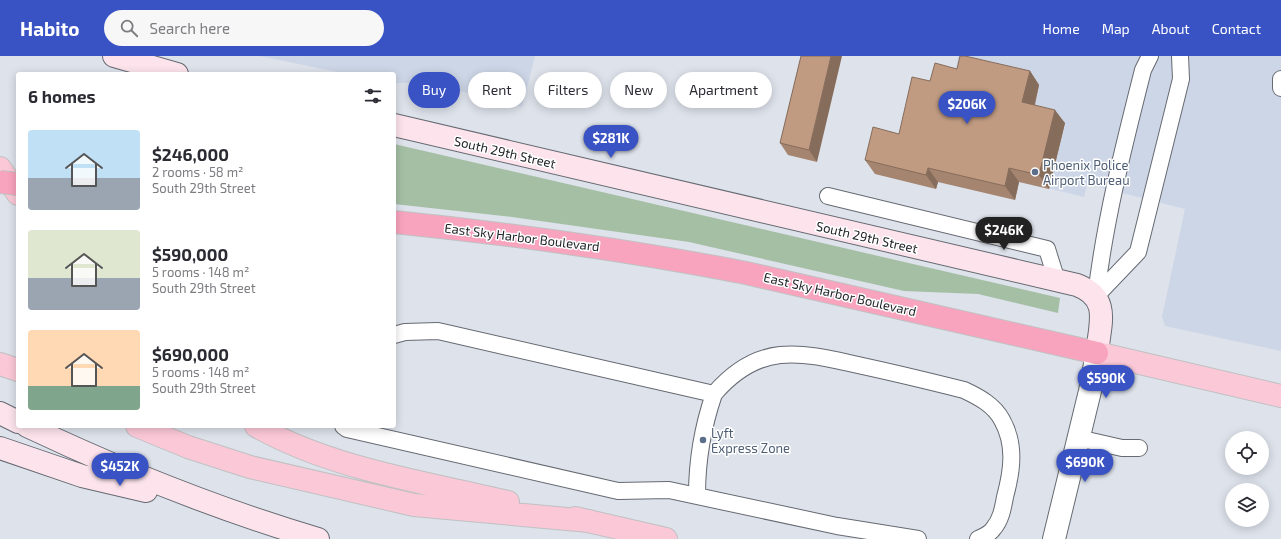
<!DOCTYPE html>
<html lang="en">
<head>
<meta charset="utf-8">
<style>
	:root { --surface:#fff; --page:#f7f7f7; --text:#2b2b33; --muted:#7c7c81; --accent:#3953c5 }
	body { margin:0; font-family:"Exo 2",sans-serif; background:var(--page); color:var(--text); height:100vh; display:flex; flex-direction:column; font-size:15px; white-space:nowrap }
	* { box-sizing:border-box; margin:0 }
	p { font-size:13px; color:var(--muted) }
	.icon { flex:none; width:22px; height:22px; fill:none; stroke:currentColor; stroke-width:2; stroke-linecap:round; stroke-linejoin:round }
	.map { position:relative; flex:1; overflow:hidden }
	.panel { position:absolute; left:16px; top:16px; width:380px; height:356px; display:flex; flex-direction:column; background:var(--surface); border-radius:4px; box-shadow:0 2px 10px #0003 }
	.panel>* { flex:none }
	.banner { position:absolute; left:408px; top:16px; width:380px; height:36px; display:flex; gap:8px }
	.tools { position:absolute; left:1225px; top:375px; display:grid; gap:8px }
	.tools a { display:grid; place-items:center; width:44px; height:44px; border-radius:50%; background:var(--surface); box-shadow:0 2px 10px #0003; font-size:20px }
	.price { position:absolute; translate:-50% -34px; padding:0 9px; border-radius:14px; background:var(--accent); color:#fff; font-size:13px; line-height:26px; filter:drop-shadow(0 1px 2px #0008) }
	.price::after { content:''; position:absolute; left:50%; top:24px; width:12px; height:9px; margin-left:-6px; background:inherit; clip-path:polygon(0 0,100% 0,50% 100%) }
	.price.selected { background:#222; color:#fff }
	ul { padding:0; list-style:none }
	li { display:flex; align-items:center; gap:12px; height:100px; padding:0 12px }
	li span { display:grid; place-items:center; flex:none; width:112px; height:80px; border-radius:4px; color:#555 }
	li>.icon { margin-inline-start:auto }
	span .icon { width:48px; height:48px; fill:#fffc; stroke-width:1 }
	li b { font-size:17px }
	h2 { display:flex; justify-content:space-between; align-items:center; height:48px; padding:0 12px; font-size:17px }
	.pill { padding:0 14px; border-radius:18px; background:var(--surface); box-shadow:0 2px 10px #0003; font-size:14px; line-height:36px }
	.pill.selected { background:var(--accent); color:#fff }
	header { display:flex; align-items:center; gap:24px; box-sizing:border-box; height:56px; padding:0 20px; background:var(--accent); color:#fff }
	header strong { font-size:19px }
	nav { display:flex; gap:22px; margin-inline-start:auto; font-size:14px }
	.search { width:280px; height:36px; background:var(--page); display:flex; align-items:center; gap:10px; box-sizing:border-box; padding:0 14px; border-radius:22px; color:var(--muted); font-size:15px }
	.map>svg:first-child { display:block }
	.built { fill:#cdd6e6 }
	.green { fill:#a5bfa5 }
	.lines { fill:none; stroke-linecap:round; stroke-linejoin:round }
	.lane-casing { stroke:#666a72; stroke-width:18 }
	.street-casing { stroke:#666a72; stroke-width:24 }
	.secondary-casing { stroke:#666a72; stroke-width:24 }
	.primary-casing { stroke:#c0c1c2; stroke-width:24 }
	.highway-casing { stroke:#c0c1c2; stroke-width:24 }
	.lane { stroke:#fff; stroke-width:16 }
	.street { stroke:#fff; stroke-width:22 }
	.secondary { stroke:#fde4ec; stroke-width:22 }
	.primary { stroke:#fbc8d8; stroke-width:22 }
	.highway { stroke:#f9a4be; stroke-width:22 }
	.highway-bridge-casing { stroke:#c0c1c2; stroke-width:24; stroke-linecap:butt }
	.highway-bridge { stroke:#f9a4be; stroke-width:22 }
	.wall { fill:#a58570 }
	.shaded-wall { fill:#866c5b }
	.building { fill:#c09b82; stroke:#866c5b }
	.service-dot { fill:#5c6f8a; stroke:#fff; stroke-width:1.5 }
	.labels { text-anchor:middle; stroke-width:3; stroke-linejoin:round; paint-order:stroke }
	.street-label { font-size:13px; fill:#1e2024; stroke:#fff }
	.service-label { font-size:13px; fill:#4e5e75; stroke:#fff; text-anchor:start }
</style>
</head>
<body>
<header>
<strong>Habito</strong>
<div class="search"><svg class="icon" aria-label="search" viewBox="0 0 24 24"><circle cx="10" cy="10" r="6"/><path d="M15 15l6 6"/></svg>Search here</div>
<nav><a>Home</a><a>Map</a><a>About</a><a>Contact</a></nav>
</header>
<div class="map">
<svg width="1281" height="483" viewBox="0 0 1281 483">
	<rect width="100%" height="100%" fill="#dde2eb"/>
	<!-- built -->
	<path class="built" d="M 260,0 L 535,0 L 522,51 L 428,27 L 394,27 L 394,18 L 347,18 Z
		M 958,0 L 1281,0 L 1281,295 L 1165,270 L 1162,261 L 1185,153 L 1087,128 L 1084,141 L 1032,128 L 953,32 Z"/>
	<!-- green -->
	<path class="green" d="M 394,88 L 1060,242 L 1058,257 L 978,238 L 904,235 L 689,186 L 512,161 L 394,148 Z"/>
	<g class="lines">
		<!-- lane casing -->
		<g class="lane-casing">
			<path id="lane" d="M 1281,23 L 1281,32
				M 828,140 L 1047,193 L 1057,225
				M 1096,240 L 1138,196 L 1181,23 L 1180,0
				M 1096,240 C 1105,163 1124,89 1143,14 L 1150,0
				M 394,279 L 405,276 L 438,275 L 714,338 C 761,283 804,297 867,311 C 899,318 932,326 964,334 C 979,341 994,349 1002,364 C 1016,389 1012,415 1005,441 C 1003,452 1001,464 993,473 C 990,478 984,480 978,483
				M 343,370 L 347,373 L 618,435 L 669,434 L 837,470 L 918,483
				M 1078,382 L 1122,392 L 1139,392
				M 697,439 C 697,405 703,370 714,338"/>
		</g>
		<!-- street casing -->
		<g class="street-casing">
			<path id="street" d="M 1054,483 L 1090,335 L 1097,297"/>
		</g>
		<!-- secondary casing -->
		<g class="secondary-casing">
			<path id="secondary" d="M 114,0 L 177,18
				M 394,69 L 1077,229 C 1111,242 1100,267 1097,297
				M 0,357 L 18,366
				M 27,370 C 122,415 217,453 318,483
				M 0,392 L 82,420 L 146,435"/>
		</g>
		<!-- primary casing -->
		<g class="primary-casing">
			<path id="primary" d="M 0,112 L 18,138
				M 1097,297 L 1281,340
				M 0,308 L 18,314
				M 137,370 L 188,391 L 250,411 L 414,449 L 589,465
				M 256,370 C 332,413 424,426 508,446
				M 575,462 L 666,483"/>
		</g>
		<!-- highway casing -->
		<g class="highway-casing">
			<path id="highway" d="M 394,166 C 512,178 629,194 746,217 L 1097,297"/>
		</g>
		<!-- lane -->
		<use href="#lane" class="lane"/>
		<!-- street -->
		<use href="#street" class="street"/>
		<!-- secondary -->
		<use href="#secondary" class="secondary"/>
		<!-- primary -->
		<use href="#primary" class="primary"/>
		<!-- highway -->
		<use href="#highway" class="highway"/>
		<!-- highway-bridge casing -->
		<g class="highway-bridge-casing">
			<path id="highway-bridge" d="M 0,126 L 18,128"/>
		</g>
		<!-- highway-bridge -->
		<use href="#highway-bridge" class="highway-bridge"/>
	</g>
	<!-- wall -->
	<path class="wall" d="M 801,0 L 817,106 L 788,99 L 780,87 Z
		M 957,13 L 1030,15 L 1039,29 L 1035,49 L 1065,67 L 1049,133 L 1019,126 L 1015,144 L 938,126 L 936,133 L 875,118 L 865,104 L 899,78 L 930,25 Z"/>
	<!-- shaded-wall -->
	<path class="shaded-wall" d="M 831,0 L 842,0 L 817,106 L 809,94 Z
		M 1030,15 L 1039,29 L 1032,59 L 1022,46 Z
		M 1055,54 L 1065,67 L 1049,133 L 1039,119 Z
		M 928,112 L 938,126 L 936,133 L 926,119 Z
		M 1009,112 L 1019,126 L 1015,144 L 1005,130 Z"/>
	<!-- building -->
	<path class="building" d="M 801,0 L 831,0 L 809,94 L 780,87 Z
		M 960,0 L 965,0 L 1030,15 L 1022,46 L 1055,54 L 1039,119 L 1009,112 L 1005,130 L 928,112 L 926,119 L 865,104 L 873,71 L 899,78 L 912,21 L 930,25 L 935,7 L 957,13 Z"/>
	<!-- markers -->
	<g class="service-dot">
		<circle cx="1035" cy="116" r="4"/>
		<circle cx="703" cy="384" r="4"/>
	</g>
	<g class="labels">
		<!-- street labels -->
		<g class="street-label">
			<text transform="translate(505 96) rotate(13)" y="5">South 29th Street</text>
			<text transform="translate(522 181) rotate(7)" y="5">East Sky Harbor Boulevard</text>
			<text transform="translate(867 181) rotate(13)" y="5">South 29th Street</text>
			<text transform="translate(840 238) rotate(13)" y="5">East Sky Harbor Boulevard</text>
		</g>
		<!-- service labels -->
		<g class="service-label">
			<text x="1043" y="114">Phoenix Police<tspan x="1043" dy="15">Airport Bureau</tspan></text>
			<text x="711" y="382">Lyft<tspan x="711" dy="15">Express Zone</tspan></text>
		</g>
	</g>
</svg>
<div class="tools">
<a><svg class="icon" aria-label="locate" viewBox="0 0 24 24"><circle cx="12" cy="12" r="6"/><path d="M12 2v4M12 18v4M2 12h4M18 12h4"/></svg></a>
<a><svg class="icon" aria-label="layers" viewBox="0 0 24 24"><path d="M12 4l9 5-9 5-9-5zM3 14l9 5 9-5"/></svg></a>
</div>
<b class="price" style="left:967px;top:69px">$206K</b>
<b class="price" style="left:611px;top:103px">$281K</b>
<b class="price selected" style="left:1004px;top:195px">$246K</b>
<b class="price" style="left:1106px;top:343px">$590K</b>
<b class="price" style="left:1085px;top:427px">$690K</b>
<b class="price" style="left:120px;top:431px">$452K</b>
<div class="banner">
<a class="pill selected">Buy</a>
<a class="pill">Rent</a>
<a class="pill">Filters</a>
<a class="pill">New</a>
<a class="pill">Apartment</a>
</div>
<section class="panel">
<h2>6 homes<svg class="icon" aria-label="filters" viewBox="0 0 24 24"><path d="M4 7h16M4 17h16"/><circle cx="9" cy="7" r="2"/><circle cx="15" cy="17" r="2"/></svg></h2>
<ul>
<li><span style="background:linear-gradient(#bfe0f5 60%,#9aa5b1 0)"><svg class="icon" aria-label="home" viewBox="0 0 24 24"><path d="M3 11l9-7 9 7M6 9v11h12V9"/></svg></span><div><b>$246,000</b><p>2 rooms · 58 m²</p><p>South 29th Street</p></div></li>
<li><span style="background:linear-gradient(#dfe7d0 60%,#9aa5b1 0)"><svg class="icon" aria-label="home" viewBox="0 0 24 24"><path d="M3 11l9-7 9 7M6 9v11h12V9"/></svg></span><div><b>$590,000</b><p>5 rooms · 148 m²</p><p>South 29th Street</p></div></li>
<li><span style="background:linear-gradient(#ffd9b3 70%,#7fa58c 0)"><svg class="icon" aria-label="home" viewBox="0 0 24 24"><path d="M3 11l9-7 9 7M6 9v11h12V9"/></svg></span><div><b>$690,000</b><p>5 rooms · 148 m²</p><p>South 29th Street</p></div></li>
</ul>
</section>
</div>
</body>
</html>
